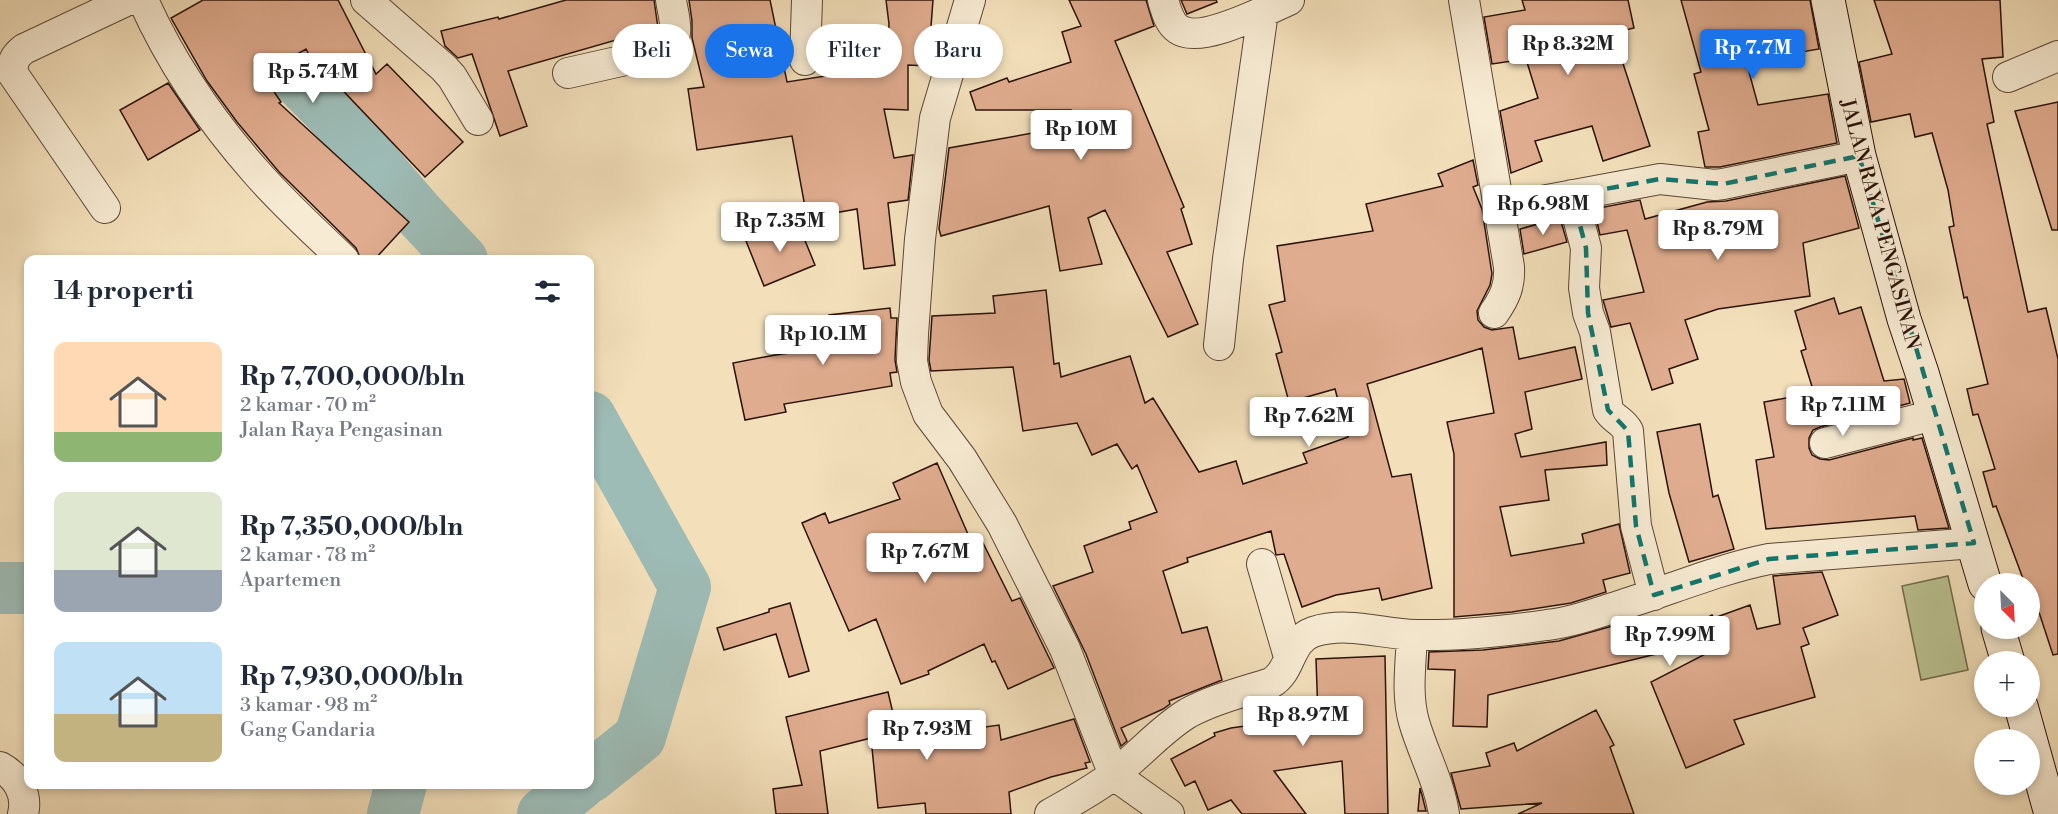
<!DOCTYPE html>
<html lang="id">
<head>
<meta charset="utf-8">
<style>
	:root { --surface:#fff; --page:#f2f2f3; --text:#1f2937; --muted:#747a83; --accent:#1a73e8 }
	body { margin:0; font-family:"Libre Bodoni",serif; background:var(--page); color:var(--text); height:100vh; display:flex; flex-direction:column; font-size:22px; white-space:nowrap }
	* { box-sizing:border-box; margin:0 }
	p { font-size:20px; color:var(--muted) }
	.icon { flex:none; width:33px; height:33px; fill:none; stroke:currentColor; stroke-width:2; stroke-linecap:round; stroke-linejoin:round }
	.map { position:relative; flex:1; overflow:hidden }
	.sheet { position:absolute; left:24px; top:255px; width:570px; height:534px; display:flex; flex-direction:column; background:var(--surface); border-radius:12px; box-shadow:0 3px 9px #0003 }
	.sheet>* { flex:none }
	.guide { position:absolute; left:612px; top:24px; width:570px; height:54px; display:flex; gap:12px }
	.needle { width:39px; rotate:156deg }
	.controls { position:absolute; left:1974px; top:573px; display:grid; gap:12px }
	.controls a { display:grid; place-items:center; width:66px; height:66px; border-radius:50%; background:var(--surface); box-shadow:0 3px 9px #0003; font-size:30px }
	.price { position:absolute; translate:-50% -51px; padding:0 14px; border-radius:6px; background:#fff; color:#222; font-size:20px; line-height:39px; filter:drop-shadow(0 2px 3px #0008) }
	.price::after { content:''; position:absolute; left:50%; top:36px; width:18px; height:14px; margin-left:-9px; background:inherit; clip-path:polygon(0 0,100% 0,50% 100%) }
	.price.selected { background:var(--accent); color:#fff }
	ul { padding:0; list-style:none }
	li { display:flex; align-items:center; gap:18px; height:150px; padding:0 30px }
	li span { display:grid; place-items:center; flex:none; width:168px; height:120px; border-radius:12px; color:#555 }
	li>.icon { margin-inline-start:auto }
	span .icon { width:72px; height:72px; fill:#fffc; stroke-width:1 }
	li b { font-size:26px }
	h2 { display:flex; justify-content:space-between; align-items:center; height:72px; padding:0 30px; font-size:26px }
	.tag { padding:0 21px; border-radius:27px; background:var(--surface); box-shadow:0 3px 9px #0003; font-size:21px; line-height:54px }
	.tag.selected { background:var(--accent); color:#fff }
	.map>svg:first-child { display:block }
	.green { fill:#bac291; stroke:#726a4e; stroke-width:1.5 }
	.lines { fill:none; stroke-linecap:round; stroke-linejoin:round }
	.river { stroke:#9dbcb6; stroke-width:52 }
	.building { fill:#e0ac8f; stroke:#2a120a; stroke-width:1.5 }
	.minor-casing { stroke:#5c4636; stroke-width:32 }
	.secondary-casing { stroke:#2a120a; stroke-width:35 }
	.minor { stroke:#f7ebd3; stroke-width:30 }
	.secondary { stroke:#f7ebd3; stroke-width:33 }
	.marked { fill:none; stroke:#0f766e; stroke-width:4.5; stroke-dasharray:12 8; stroke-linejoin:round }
	.labels { text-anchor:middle; stroke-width:4.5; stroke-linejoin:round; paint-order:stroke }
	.street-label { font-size:20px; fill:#2a120a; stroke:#f7ebd3 }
</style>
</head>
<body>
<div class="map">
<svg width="2058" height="814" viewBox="0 0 2058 814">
	<rect width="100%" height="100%" fill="#f3e0bb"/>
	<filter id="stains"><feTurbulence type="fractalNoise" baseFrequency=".00333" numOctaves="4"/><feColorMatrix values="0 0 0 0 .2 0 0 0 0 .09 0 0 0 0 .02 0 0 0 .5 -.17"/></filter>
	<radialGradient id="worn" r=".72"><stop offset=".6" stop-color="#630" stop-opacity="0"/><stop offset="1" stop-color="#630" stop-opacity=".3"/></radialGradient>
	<!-- green -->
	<path class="green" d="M 1948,576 L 1968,670 L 1921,680 L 1902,586 Z"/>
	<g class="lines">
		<!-- river -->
		<path class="river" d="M 261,0 L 269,20 L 280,62 L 345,128 L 417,212 L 462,260
			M 590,417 L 685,587 L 640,737 L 590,777
			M 0,588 L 28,588
			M 393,814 L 401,784
			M 543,814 L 580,784"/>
	</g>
	<!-- building -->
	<path class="building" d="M 203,0 L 338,0 L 376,74 L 387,64 L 463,142 L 425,177 L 330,77 L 323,81 L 306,49 L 262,74 L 281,102 L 279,103 L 409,222 L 374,260 L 361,260 L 356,248 L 279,172 L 237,122 L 207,81 L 171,18 Z
		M 566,0 L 654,0 L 658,28 L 508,71 L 527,126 L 500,136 L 472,54 L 458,58 L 445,46 L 441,31 L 498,17 L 499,19 Z
		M 689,0 L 770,0 L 787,82 L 845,73 L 885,73 L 889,24 L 886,0 L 933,0 L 928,66 L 908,65 L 908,110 L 884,109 L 894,158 L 913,155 L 908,200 L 888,203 L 895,265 L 864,269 L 857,209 L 807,218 L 792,136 L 697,150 L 688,89 L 704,87 L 692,38 L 692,21 Z
		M 1069,0 L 1146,0 L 1154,26 L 1115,41 L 1184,207 L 1181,209 L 1192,244 L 1167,252 L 1198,324 L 1168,337 L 1105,210 L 1088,218 L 1102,264 L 1060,271 L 1049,206 L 941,236 L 939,229 L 949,148 L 1072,126 L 1071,110 L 976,110 L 970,92 L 1007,78 L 1009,82 L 1071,62 L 1062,32 L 1081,26 Z
		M 1181,0 L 1216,0 L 1217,2 L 1187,14 Z
		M 1522,0 L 1628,0 L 1634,28 L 1613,33 L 1650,146 L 1603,161 L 1592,126 L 1535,141 L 1542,161 L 1511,173 L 1500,111 L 1538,98 L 1526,59 L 1492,64 L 1484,17 L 1525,10 Z
		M 1681,0 L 1810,0 L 1819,49 L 1802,52 L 1801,45 L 1745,57 L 1758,105 L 1828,94 L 1837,143 L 1720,167 L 1705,167 L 1698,132 L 1709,130 L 1694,74 L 1701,72 Z
		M 1874,0 L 2000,0 L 2003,57 L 1982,59 L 1994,122 L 1987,124 L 2028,312 L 2046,308 L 2058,359 L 2058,654 L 2053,655 L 2033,594 L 2030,595 L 2030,584 L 2025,584 L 1996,506 L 1993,507 L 1983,472 L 1995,469 L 1978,414 L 1973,415 L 1967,389 L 1988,384 L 1967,297 L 1964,298 L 1949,227 L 1954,226 L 1948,190 L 1932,133 L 1915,137 L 1910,114 L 1871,122 L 1859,62 L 1892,54 Z
		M 168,83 L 200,130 L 148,160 L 120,110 Z
		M 2058,102 L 2058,230 L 2052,230 L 2015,111 Z
		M 1473,160 L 1478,185 L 1473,187 L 1482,209 L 1492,274 L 1490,285 L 1477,311 L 1478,320 L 1484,327 L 1492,330 L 1513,327 L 1519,359 L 1575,347 L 1582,379 L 1525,392 L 1532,429 L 1515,434 L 1521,457 L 1606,442 L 1607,465 L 1545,470 L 1549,500 L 1500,507 L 1511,556 L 1584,543 L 1582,534 L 1619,524 L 1630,573 L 1603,580 L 1606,592 L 1571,603 L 1512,612 L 1454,617 L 1454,454 L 1447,422 L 1494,413 L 1482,348 L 1367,384 L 1392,477 L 1411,474 L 1432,588 L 1382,600 L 1379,588 L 1336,595 L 1302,607 L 1284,554 L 1276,555 L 1271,531 L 1187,558 L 1188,562 L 1163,571 L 1182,633 L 1207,627 L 1222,680 L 1169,701 L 1170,704 L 1163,709 L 1121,728 L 1127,741 L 1121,746 L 1086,654 L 1053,586 L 1093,572 L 1084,546 L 1131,529 L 1129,522 L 1157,512 L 1137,465 L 1132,469 L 1117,444 L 1092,455 L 1077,423 L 1023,431 L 1013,367 L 931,371 L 929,360 L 932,316 L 995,313 L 993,296 L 1046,290 L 1054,364 L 1059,363 L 1061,377 L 1130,356 L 1145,403 L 1153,398 L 1199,472 L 1236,461 L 1243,484 L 1307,463 L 1303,453 L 1348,437 L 1335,389 L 1289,402 L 1276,354 L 1282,352 L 1269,305 L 1285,301 L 1277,246 L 1373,231 L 1366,204 L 1443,186 L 1438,174 Z
		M 1845,176 L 1859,228 L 1803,243 L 1810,296 L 1718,309 L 1685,320 L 1698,359 L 1669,369 L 1673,383 L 1652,390 L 1630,323 L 1611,327 L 1603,300 L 1644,292 L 1627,230 L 1600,235 L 1594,209 L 1640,200 L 1645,219 L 1707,202 L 1726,201 Z
		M 1560,218 L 1567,242 L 1524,254 L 1520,229 Z
		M 797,221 L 815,265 L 764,286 L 746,241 Z
		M 1834,298 L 1839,314 L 1861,307 L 1884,381 L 1904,379 L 1910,403 L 1820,427 L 1813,430 L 1809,438 L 1809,448 L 1812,455 L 1820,459 L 1829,460 L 1913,438 L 1913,440 L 1922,438 L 1949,528 L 1918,530 L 1915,516 L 1766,529 L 1756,460 L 1774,457 L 1764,402 L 1814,393 L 1801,351 L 1806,349 L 1795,311 Z
		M 890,308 L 891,318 L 897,318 L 895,360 L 897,372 L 890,373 L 892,386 L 784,404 L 786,412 L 745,420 L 733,363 L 775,355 L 833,347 L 829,315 Z
		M 1700,424 L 1713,497 L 1718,495 L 1734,549 L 1689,562 L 1669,493 L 1657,432 Z
		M 937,463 L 974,548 L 983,543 L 1012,601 L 1020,598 L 1054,668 L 1008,689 L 995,661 L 992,662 L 984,644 L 928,671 L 929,674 L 901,684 L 876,619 L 849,631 L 802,523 L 825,513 L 829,523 L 900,499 L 893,483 Z
		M 1822,572 L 1838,615 L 1803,628 L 1809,644 L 1801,647 L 1815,697 L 1734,720 L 1744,744 L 1686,768 L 1651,682 L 1721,646 L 1718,639 L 1488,695 L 1487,727 L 1453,726 L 1455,670 L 1428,669 L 1429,652 L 1483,650 L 1559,641 L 1616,625 L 1618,630 L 1649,618 L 1659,645 L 1668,640 L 1667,636 L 1690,627 L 1712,615 L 1714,618 L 1750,605 L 1757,629 L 1780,624 L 1773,576 Z
		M 790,603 L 809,671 L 789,677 L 776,634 L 724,650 L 717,628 L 769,612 L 769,609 Z
		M 1385,656 L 1388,814 L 1345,814 L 1342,761 L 1274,771 L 1306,814 L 1242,814 L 1231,800 L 1208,810 L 1195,781 L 1185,786 L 1171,759 L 1215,736 L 1214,733 L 1231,728 L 1318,716 L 1316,659 Z
		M 888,692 L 899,739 L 999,725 L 1001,740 L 1074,719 L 1090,762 L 1085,763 L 1087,768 L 1051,777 L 1009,792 L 1011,814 L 926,814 L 925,803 L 878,808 L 871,738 L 820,751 L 828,814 L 776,814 L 773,789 L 802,785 L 786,717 Z
		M 1596,710 L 1614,745 L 1610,747 L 1634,814 L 1518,814 L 1542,803 L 1461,809 L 1451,773 L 1490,766 L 1486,753 L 1514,743 L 1517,751 Z
		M 1420,788 L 1422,795 L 1426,811 L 1418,811 Z"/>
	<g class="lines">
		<!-- minor casing -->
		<g class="minor-casing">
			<path id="minor" d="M 143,0 C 171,63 211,121 256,172 C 283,203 314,231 344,260
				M 366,0 L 444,68 L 452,77 L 478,120
				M 970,0 L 935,118 L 920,239 L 913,334 L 912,361 L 916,382 L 928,414 L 962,459 L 1002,524 L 1065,649 L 1114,775 L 1169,814
				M 1163,0 C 1166,10 1169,23 1178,29 C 1200,45 1266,10 1289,0
				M 1464,0 L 1509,267 C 1510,286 1505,297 1494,313
				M 805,60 L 807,0
				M 568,73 L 661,52 C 683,38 674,21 671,0
				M 2008,77 L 2058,56
				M 1572,195 L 1586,248 L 1584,288 L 1588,313 L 1595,332 L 1608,410 C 1613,419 1623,421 1628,431 L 1636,526 L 1654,595
				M 105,208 L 13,74 C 12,62 14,57 24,49 L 128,0
				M 1499,209 L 1660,179 L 1715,185 L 1723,184 L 1859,156
				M 1219,345 L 1228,259 L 1263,12
				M 1825,443 L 1934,415
				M 1262,564 L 1289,657
				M 1412,635 C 1411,663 1406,694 1414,722 C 1423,753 1439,781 1444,814
				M 0,767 C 17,776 28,794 23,814
				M 1050,814 C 1071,802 1094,790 1113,775 C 1139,756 1160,730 1188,713 C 1214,699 1243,692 1271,683 C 1292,671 1288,641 1313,632 C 1348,621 1381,634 1416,635 C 1459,636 1504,631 1547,625 C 1573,622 1597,613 1622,605 C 1670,590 1719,569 1769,559 L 1974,543"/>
		</g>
		<!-- secondary casing -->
		<g class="secondary-casing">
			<path id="secondary" d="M 1828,0 L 1859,156 L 1904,319 L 1922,373 L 1985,584
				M 1998,628 L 2008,662
				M 2021,706 L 2051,814"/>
		</g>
		<!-- minor -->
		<use href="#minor" class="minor"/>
		<!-- secondary -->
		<use href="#secondary" class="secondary"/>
	</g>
	<!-- marked area -->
	<path class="marked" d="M 1859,156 L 1974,543 L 1769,559 L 1654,595 L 1636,526 L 1628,431 L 1608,410 L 1588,313 L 1586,248 L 1572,195 L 1660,179 L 1723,184 Z"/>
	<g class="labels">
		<!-- street labels -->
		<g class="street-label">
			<text transform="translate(1881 224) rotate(75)" y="7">JALAN RAYA PENGASINAN</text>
		</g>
	</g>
	<rect width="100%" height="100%" filter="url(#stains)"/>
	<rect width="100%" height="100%" fill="url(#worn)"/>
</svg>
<div class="controls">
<a><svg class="needle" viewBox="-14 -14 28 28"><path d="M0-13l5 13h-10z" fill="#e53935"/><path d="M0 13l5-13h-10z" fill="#747a83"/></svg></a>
<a>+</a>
<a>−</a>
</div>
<b class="price" style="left:1568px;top:76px">Rp 8.32M</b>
<b class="price selected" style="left:1753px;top:80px">Rp 7.7M</b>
<b class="price" style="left:313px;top:104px">Rp 5.74M</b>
<b class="price" style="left:1081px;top:161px">Rp 10M</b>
<b class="price" style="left:1543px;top:236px">Rp 6.98M</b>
<b class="price" style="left:780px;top:253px">Rp 7.35M</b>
<b class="price" style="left:1718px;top:261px">Rp 8.79M</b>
<b class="price" style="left:823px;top:366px">Rp 10.1M</b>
<b class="price" style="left:1843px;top:437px">Rp 7.11M</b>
<b class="price" style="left:1309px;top:448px">Rp 7.62M</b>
<b class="price" style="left:925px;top:584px">Rp 7.67M</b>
<b class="price" style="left:1670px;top:667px">Rp 7.99M</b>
<b class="price" style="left:1303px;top:747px">Rp 8.97M</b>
<b class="price" style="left:927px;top:761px">Rp 7.93M</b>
<div class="guide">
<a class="tag">Beli</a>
<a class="tag selected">Sewa</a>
<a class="tag">Filter</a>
<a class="tag">Baru</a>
</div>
<section class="sheet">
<h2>14 properti<svg class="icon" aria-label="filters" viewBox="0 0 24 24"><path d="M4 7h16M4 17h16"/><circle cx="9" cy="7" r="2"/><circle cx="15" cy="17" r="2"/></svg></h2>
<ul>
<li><span style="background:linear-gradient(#ffd9b3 75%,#8fb573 0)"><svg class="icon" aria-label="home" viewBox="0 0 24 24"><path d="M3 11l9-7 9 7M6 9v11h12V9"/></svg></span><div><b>Rp 7,700,000/bln</b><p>2 kamar · 70 m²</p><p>Jalan Raya Pengasinan</p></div></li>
<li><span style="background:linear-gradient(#dfe7d0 65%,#9aa5b1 0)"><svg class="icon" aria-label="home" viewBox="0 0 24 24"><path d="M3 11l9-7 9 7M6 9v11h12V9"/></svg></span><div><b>Rp 7,350,000/bln</b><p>2 kamar · 78 m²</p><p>Apartemen</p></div></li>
<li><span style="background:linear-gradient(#bfe0f5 60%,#c2b280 0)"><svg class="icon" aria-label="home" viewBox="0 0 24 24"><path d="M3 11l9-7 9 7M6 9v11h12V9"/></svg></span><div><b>Rp 7,930,000/bln</b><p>3 kamar · 98 m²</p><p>Gang Gandaria</p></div></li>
</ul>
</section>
</div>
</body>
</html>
